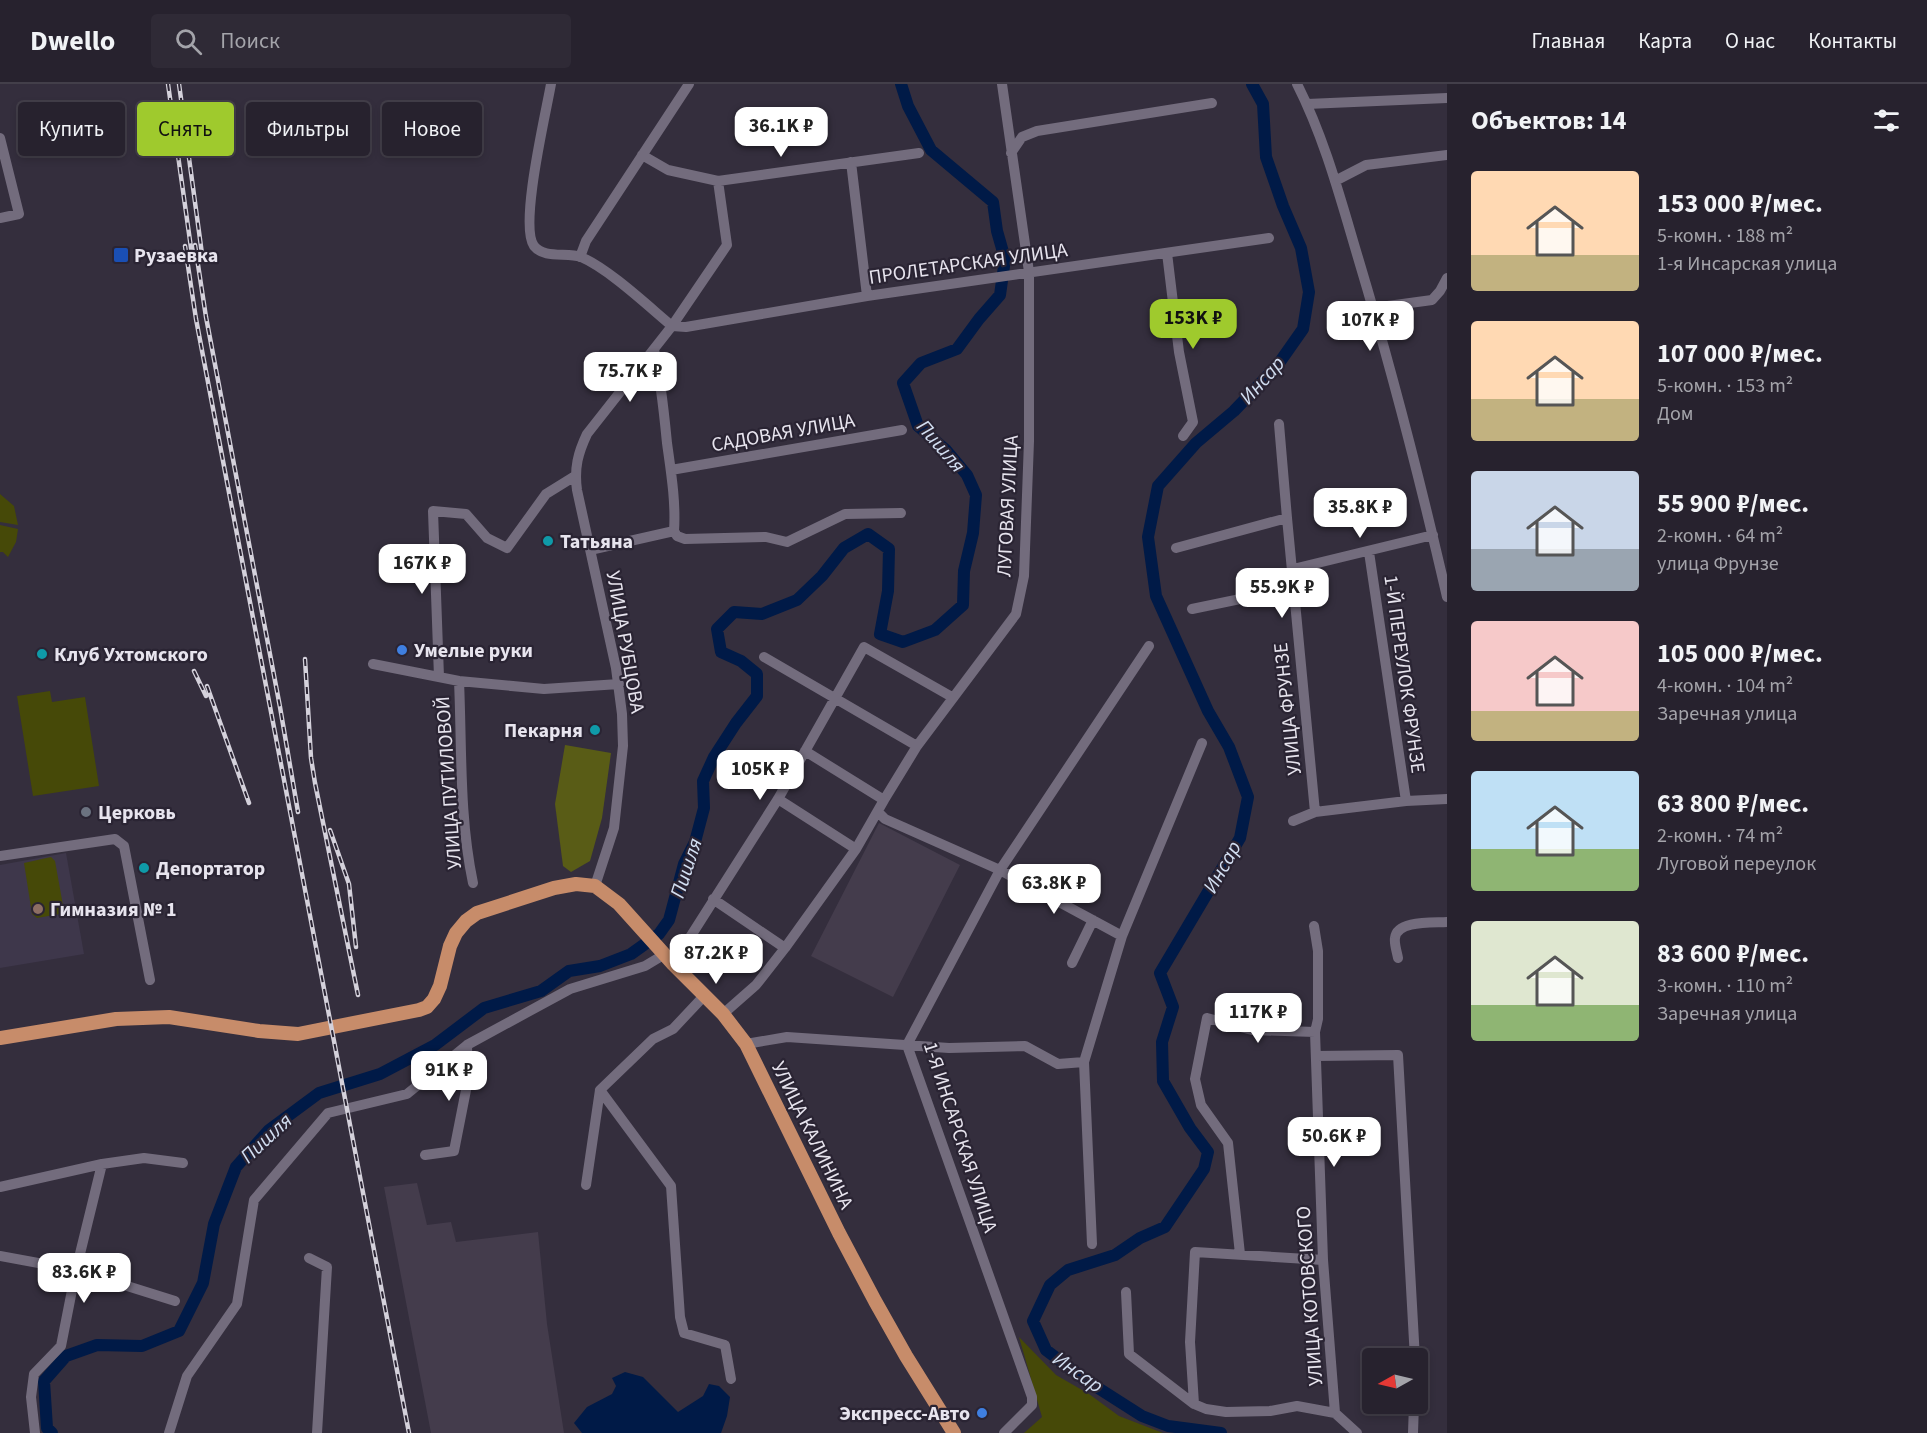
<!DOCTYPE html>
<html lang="ru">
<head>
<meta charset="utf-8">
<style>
	:root { --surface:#27222e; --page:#2f2a36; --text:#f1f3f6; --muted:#a4a4aa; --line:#433f4a; --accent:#9fca2d }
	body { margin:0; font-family:"Source Sans 3",sans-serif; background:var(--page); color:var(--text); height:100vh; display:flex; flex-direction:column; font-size:22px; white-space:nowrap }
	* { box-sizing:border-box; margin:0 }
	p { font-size:20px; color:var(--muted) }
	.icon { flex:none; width:33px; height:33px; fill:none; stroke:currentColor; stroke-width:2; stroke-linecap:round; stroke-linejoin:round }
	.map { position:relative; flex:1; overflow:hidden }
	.panel { display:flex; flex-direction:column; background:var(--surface); width:480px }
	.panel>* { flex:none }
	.hud { position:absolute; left:18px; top:18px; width:570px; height:54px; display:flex; gap:12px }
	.needle { width:39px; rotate:262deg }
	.tools { position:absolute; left:1362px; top:1264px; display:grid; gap:12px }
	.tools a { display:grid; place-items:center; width:66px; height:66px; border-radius:6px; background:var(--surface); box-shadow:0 3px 9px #0003,0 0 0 2px var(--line); font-size:30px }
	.price { position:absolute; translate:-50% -51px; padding:0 14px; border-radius:12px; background:#fff; color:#222; font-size:20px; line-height:39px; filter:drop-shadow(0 2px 3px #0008) }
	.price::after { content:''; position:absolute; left:50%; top:36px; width:18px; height:14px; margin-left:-9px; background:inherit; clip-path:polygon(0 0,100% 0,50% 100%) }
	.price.on { background:var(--accent); color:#111 }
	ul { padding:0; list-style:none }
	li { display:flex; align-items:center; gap:18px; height:150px; padding:0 24px }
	li span { display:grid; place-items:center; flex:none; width:168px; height:120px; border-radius:6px; color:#555 }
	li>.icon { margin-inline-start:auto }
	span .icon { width:72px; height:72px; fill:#fffc; stroke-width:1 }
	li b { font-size:26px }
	h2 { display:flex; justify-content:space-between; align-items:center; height:72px; padding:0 24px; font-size:26px }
	.tag { padding:0 21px; border-radius:6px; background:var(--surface); box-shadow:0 3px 9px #0003,0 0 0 2px var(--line); font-size:21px; line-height:54px }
	.tag.on { background:var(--accent); color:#111 }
	header { display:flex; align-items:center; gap:36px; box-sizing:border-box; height:84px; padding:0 30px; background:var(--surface); border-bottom:2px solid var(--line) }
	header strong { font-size:28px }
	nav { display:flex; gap:33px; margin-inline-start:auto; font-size:21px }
	.search { width:420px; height:54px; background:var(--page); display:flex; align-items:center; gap:15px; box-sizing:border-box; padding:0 21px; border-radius:6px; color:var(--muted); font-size:22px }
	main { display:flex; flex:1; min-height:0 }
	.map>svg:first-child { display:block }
	.built { fill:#3e374b }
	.industrial { fill:#443c4c }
	.green { fill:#464908 }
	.forest { fill:#595c16 }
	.water { fill:#001a47 }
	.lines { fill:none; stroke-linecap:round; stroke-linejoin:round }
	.river { stroke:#001a47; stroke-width:12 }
	.minor { stroke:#736c7d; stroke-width:10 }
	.major { stroke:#c78c6a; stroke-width:14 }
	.rail-casing { stroke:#d4d1db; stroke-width:4.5 }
	.rail { stroke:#2a2433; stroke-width:2; stroke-dasharray:7; stroke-linecap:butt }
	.transit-dot { fill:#1a4fb4; stroke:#2a2433; stroke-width:2 }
	.culture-dot { fill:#0f9aa8; stroke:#2a2433; stroke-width:2 }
	.shop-dot { fill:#3f7fe0; stroke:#2a2433; stroke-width:2 }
	.worship-dot { fill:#6b7280; stroke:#2a2433; stroke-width:2 }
	.education-dot { fill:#8d6e63; stroke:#2a2433; stroke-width:2 }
	.labels { text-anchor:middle; stroke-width:4.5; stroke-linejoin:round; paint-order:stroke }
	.poi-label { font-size:20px; font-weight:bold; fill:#e7e4ee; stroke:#2a2433; text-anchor:start }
	.street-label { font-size:20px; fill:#e7e4ee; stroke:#2a2433 }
	.water-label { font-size:21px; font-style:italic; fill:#d2def1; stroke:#2a2433 }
</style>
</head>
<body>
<header>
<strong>Dwello</strong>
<div class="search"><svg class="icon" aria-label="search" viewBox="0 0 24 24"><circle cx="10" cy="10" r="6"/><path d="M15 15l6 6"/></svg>Поиск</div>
<nav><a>Главная</a><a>Карта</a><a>О нас</a><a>Контакты</a></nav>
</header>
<main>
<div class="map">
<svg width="1447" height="1349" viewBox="0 0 1447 1349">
	<rect width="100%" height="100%" fill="#342e3d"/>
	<!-- built -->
	<path class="built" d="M 66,769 L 84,870 L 0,884 L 0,781 Z"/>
	<!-- industrial -->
	<path class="industrial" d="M 879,739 L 960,781 L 893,913 L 811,872 Z
		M 417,1099 L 427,1141 L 451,1138 L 456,1158 L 538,1148 L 547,1240 L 564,1349 L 431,1349 L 384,1103 Z"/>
	<!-- green -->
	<path class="green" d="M 106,24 L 112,70 L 100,72 L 94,26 Z
		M 0,410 L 14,422 L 18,441 L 0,438 Z
		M 0,441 L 18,445 L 16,458 L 8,473 L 3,468 L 0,468 Z
		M 50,607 L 52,618 L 85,613 L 99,702 L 33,712 L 17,612 Z
		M 51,773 L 55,777 L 64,827 L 60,830 L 37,834 L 32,830 L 24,779 Z
		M 1019,1253 L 1056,1291 L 1089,1310 L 1119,1332 L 1163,1349 L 1024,1349 L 1042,1333 Z"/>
	<!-- forest -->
	<path class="forest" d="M 565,661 L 611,669 L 602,734 L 590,777 L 571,788 L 563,782 L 555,720 Z"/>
	<!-- water -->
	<path class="water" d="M 625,1288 L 643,1293 L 678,1328 L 703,1312 L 709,1300 L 719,1302 L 730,1313 L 727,1332 L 721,1349 L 582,1349 L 574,1339 L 587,1323 L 612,1310 L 616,1302 L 612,1294 Z"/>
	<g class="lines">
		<!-- river -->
		<path class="river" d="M 52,1349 L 47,1344 L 44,1297 L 66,1272 L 97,1261 L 142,1262 L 179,1247 L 203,1199 L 214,1140 L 236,1083 L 269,1046 L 319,1009 L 380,990 L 435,961 L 484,924 L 541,907 L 569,887 L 600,882 L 631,870 L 659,850 L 669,836 L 684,780 L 695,758 L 704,724 L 703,697 L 714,673 L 736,639 L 757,612 L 757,590 L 741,577 L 721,568 L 717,545 L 734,528 L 762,530 L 797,516 L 822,492 L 844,464 L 868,450 L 889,465 L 888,507 L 880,550 L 903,558 L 935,546 L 963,521 L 964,487 L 973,449 L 976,411 L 967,391 L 946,366 L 918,342 L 903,299 L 921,279 L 957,265 L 979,235 L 1000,211 L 1005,175 L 997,147 L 993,118 L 931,66 L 908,22 L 901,0
			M 1221,1349 L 1168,1342 L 1142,1332 L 1084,1295 L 1046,1266 L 1033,1237 L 1050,1201 L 1068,1186 L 1115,1171 L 1140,1154 L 1165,1143 L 1204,1085 L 1208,1068 L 1190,1044 L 1163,997 L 1162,958 L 1173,923 L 1160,889 L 1240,754 L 1248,713 L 1229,663 L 1208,627 L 1156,512 L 1148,453 L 1158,402 L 1196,359 L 1234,327 L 1277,282 L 1303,245 L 1309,208 L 1301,164 L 1283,122 L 1266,73 L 1263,20 L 1252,0"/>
		<!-- minor -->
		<path class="minor" d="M 551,0 C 546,29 519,142 534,162 C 544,175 567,168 581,173 C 609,185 648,222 672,242
			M 1297,0 C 1325,55 1341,117 1359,177 C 1392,287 1421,400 1447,513
			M 1307,20 L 1447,14
			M 0,54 L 19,130 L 0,134
			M 1011,69 L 1022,53 L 1037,47 L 1212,19
			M 642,71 L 668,86 L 718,97 L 919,69
			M 851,78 L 867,212
			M 1335,97 L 1366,81 L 1447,71
			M 1167,169 L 1179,268 L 1193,338 L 1183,352
			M 580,173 L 586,157 L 689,0
			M 1373,224 L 1432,216 L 1440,207 L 1447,194
			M 672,242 L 686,243 L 867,212 L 1269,154
			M 654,266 C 661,296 664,328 667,359 C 671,388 676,418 674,447
			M 1279,340 L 1287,434 L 1315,728
			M 671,386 L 902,346
			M 674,447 L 677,452 L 685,455 L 766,453 L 787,458 L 845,430 L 901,429
			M 1176,464 L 1287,434
			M 590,466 L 674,447
			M 1369,468 L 1406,717
			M 1293,485 L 1433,451
			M 1192,525 L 1283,506 L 1293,501
			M 764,573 L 917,662
			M 373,580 L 459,597 L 544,605 L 619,600
			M 439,593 L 433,427 L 466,430 L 487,454 L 507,464 L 546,410 L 575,392
			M 459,597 C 462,664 459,733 473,799
			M 805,667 L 884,716
			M 778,715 L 856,765
			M 878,728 L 885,735 L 1000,786 L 1122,852
			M 1293,737 L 1315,728 L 1406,717 L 1447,715
			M 0,772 L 115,755 L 124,762 L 150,896
			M 595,802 L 614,744 L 623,662 L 622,630 L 616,584 L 577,406 C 574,384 578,369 587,350 L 672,242 L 727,161 L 718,97
			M 713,815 L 785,864
			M 1314,842 L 1318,867 L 1318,935 L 1315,948 L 1323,1176 L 1335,1329
			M 1398,874 C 1397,868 1394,860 1395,854 C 1397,836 1433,839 1447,838
			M 1072,879 L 1093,836
			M 673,880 L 778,715 L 864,563 L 952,613
			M 704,912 L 673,945 L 653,955 L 600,1006 L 671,1102 L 680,1233 L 684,1249 L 725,1261 L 731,1295
			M 723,930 L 756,901 L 785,864 L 856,765 L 884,716 L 917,662 L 1016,530 L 1024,492 L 1029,357 L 1029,188 L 1002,0
			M 746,960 L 787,953 L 949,964 L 1025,962 L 1058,980 L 1084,978
			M 1316,972 L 1398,971 L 1415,1275
			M 425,1071 L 454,1067 L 468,996 L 467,961
			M 586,1101 L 600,1006
			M 0,1103 L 102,1080 L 144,1074 L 183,1079
			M 1092,1160 L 1084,978 L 1122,852 L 1202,659
			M 1240,1170 L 1228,1059 L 1201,1021 L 1195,995 L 1207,934 L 1252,946 L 1315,948
			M 0,1172 L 76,1186 L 175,1217
			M 309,1174 L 327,1183 L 317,1349
			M 1126,1208 L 1129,1270 L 1194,1320 L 1206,1325 L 1226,1328 L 1270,1327 L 1297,1322 L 1335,1329 L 1357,1349
			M 1194,1320 L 1190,1258 L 1195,1168 L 1323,1176
			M 35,1349 L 31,1313 L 34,1290 L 61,1262 L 76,1186 L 102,1080
			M 169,1349 L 187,1292 L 237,1220 L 254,1116 L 328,1029 L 407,1010 L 467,961 L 570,905 L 645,882 L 665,870
			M 1004,1349 L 1032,1321 L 1032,1313 L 907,961 L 1000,786 L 1149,562
			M 1413,1349 L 1414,1320"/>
		<!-- major -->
		<path class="major" d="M 0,954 L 116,935 L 169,933 L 259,947 L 298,950 L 419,926 L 427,923 L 434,915 L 440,902 L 450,862 L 456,849 L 466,837 L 477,829 L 554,804 L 576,800 L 595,802 L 619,820 L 673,880 L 723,930 L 746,960 L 839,1149 L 875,1217 L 906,1272 L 954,1349"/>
		<!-- rail casing -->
		<g class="rail-casing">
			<path id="rail" d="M 168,0 L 192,171
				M 179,0 L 202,170
				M 195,161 L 206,233 L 280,623 L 298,728
				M 185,162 L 196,235 L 227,398 L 409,1349
				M 305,575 L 311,674 L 315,699 L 358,911
				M 194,587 L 206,612
				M 207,602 L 249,719
				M 330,746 L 349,800 L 356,863"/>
		</g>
		<!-- rail -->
		<use href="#rail" class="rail"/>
	</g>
	<!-- markers -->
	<rect class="transit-dot" x="113" y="163" width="16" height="16" rx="3"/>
	<g class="culture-dot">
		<circle cx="548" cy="457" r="6"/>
		<circle cx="42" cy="570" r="6"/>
		<circle cx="595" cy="646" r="6"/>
		<circle cx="144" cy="784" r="6"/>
	</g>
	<g class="shop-dot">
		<circle cx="402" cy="566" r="6"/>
		<circle cx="982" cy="1329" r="6"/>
	</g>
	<circle class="worship-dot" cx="86" cy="728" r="6"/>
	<circle class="education-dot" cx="38" cy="825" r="6"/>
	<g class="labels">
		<!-- poi labels -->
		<g class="poi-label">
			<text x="134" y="178">Рузаевка</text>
			<text x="560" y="464">Татьяна</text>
			<text x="414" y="573">Умелые руки</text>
			<text x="54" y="577">Клуб Ухтомского</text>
			<text x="583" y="653" text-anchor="end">Пекарня</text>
			<text x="98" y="735">Церковь</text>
			<text x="156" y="791">Депортатор</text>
			<text x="50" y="832">Гимназия № 1</text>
			<text x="970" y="1336" text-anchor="end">Экспресс-Авто</text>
		</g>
		<!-- street labels -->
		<g class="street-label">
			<text transform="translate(968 179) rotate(-8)" y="7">ПРОЛЕТАРСКАЯ УЛИЦА</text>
			<text transform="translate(783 348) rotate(-10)" y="7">САДОВАЯ УЛИЦА</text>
			<text transform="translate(1007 422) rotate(-87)" y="7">ЛУГОВАЯ УЛИЦА</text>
			<text transform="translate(626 558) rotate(80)" y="7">УЛИЦА РУБЦОВА</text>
			<text transform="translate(1405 590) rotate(82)" y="7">1-Й ПЕРЕУЛОК ФРУНЗЕ</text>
			<text transform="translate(1287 625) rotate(-96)" y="7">УЛИЦА ФРУНЗЕ</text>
			<text transform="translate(448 699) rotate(-94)" y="7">УЛИЦА ПУТИЛОВОЙ</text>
			<text transform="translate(813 1051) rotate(64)" y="7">УЛИЦА КАЛИНИНА</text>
			<text transform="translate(961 1053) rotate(72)" y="7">1-Я ИНСАРСКАЯ УЛИЦА</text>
			<text transform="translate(1309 1212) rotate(-94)" y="7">УЛИЦА КОТОВСКОГО</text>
		</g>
		<!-- water labels -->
		<g class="water-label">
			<text transform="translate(1262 296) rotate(-48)" y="7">Инсар</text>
			<text transform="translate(941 362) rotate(49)" y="7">Пишля</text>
			<text transform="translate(1222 783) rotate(-61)" y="7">Инсар</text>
			<text transform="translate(686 784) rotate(-72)" y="7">Пишля</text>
			<text transform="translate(266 1054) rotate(-43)" y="7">Пишля</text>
			<text transform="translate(1078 1288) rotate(35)" y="7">Инсар</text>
		</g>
	</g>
</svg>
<div class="tools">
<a><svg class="needle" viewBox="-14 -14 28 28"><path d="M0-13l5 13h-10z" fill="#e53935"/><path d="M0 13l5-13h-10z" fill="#a4a4aa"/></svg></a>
</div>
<b class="price" style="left:781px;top:74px">36.1K ₽</b>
<b class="price on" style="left:1193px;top:266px">153K ₽</b>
<b class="price" style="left:1370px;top:268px">107K ₽</b>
<b class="price" style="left:630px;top:319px">75.7K ₽</b>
<b class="price" style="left:1360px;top:455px">35.8K ₽</b>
<b class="price" style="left:422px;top:511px">167K ₽</b>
<b class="price" style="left:1282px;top:535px">55.9K ₽</b>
<b class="price" style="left:760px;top:717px">105K ₽</b>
<b class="price" style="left:1054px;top:831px">63.8K ₽</b>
<b class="price" style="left:716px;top:901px">87.2K ₽</b>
<b class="price" style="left:1258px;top:960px">117K ₽</b>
<b class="price" style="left:449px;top:1018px">91K ₽</b>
<b class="price" style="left:1334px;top:1084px">50.6K ₽</b>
<b class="price" style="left:84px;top:1220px">83.6K ₽</b>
<div class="hud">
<a class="tag">Купить</a>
<a class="tag on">Снять</a>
<a class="tag">Фильтры</a>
<a class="tag">Новое</a>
</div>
</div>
<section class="panel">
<h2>Объектов: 14<svg class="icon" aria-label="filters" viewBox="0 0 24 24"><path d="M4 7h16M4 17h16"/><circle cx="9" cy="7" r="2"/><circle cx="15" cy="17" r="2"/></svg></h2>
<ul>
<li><span style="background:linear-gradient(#ffd9b3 70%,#c2b280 0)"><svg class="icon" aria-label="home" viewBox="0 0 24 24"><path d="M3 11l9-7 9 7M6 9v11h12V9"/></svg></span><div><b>153 000 ₽/мес.</b><p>5-комн. · 188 m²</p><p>1-я Инсарская улица</p></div></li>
<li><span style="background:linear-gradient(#ffd9b3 65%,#c2b280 0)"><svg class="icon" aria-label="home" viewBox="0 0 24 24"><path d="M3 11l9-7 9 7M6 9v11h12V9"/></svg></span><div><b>107 000 ₽/мес.</b><p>5-комн. · 153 m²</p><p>Дом</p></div></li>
<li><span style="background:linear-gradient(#c9d6e8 65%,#9aa5b1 0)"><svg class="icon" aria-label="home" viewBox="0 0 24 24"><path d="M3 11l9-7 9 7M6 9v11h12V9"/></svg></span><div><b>55 900 ₽/мес.</b><p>2-комн. · 64 m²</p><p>улица Фрунзе</p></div></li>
<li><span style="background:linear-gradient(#f6c9c9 75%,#c2b280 0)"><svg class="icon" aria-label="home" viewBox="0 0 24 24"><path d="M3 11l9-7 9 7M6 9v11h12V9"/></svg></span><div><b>105 000 ₽/мес.</b><p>4-комн. · 104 m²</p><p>Заречная улица</p></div></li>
<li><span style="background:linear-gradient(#bfe0f5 65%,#8fb573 0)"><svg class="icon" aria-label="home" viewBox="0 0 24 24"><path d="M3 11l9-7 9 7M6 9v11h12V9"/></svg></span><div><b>63 800 ₽/мес.</b><p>2-комн. · 74 m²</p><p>Луговой переулок</p></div></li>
<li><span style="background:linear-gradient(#dfe7d0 70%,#8fb573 0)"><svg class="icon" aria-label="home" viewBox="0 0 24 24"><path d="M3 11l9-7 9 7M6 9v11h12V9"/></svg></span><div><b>83 600 ₽/мес.</b><p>3-комн. · 110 m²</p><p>Заречная улица</p></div></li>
</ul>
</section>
</main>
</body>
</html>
